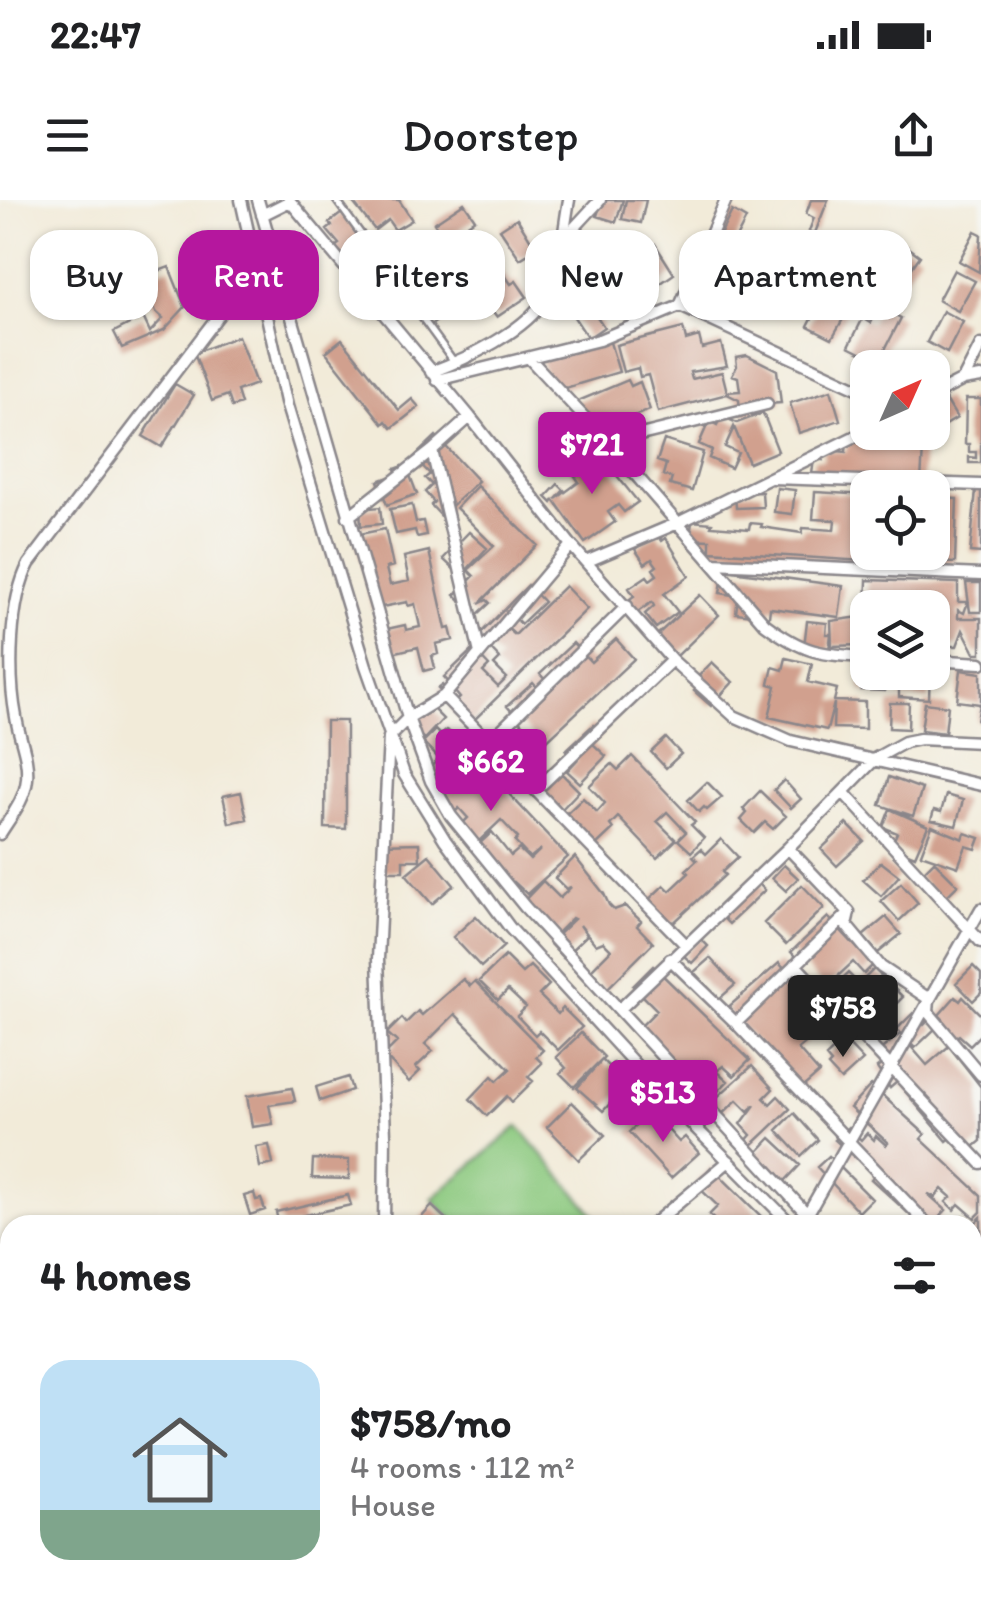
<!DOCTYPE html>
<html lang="en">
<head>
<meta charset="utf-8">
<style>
	:root { --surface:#fff; --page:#f2f2f2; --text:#202124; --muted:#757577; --accent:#b5179e }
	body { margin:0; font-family:Itim,sans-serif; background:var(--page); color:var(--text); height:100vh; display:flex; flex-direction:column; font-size:38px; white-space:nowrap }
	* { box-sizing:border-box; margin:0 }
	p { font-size:32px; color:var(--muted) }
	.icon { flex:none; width:55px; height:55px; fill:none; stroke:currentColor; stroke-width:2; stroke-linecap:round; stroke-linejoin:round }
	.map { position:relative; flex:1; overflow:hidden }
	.details { position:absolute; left:0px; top:1015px; width:982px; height:392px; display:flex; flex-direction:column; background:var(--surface); border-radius:30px 30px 0 0; box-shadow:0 2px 8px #0004 }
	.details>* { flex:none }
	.hud { position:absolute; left:30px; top:30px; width:922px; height:90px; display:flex; gap:20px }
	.needle { width:65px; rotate:45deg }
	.tools { position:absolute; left:850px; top:150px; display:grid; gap:20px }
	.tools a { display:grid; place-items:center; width:100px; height:100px; border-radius:20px; background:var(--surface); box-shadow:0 2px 8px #0004; font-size:50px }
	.price { position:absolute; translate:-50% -85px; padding:0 22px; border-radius:10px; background:var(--accent); color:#fff; font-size:32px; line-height:65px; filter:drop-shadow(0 2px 5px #0008) }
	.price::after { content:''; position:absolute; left:50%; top:60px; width:30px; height:22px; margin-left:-15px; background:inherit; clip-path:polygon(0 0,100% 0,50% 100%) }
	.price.selected { background:#222; color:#fff }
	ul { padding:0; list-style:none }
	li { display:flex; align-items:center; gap:30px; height:250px; padding:0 40px }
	li span { display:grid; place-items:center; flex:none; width:280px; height:200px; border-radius:30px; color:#555 }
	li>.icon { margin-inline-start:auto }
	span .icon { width:120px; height:120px; fill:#fffc; stroke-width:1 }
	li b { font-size:42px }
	h2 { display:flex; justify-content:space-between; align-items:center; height:120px; padding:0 40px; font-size:42px }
	.tag { padding:0 35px; border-radius:30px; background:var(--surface); box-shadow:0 2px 8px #0004; font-size:35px; line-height:90px }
	.tag.selected { background:var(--accent); color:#fff }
	.status { display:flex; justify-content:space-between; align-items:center; height:70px; padding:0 50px; background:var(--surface); direction:ltr }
	.status svg { height:28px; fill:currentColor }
	header { display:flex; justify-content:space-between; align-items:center; height:130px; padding:0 40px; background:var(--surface); font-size:45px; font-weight:600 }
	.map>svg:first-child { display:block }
	.green { fill:#8cc97f; stroke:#57765d; stroke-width:2.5 }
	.building { fill:#d1a08e }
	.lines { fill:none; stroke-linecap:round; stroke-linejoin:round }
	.service-casing { stroke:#8a868a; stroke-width:10 }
	.minor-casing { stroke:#8a868a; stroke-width:15 }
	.service { stroke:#fff; stroke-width:5 }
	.minor { stroke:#fff; stroke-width:10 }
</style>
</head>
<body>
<div class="status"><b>22:47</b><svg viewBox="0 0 49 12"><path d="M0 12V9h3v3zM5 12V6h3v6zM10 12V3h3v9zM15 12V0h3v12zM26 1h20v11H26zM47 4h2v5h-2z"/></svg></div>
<header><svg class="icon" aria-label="menu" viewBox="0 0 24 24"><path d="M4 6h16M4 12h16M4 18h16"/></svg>Doorstep<svg class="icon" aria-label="share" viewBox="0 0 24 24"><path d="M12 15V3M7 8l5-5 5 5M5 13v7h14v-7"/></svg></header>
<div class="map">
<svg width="981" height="1407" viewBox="0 0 981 1407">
	<rect width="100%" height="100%" fill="#f6f6f2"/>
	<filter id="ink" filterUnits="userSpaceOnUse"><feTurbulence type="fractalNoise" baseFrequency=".01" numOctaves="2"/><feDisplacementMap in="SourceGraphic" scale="20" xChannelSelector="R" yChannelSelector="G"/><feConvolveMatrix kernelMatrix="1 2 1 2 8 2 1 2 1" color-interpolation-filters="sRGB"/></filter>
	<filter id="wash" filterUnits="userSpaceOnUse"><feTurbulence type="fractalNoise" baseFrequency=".0048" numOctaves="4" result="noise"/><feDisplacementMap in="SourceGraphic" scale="40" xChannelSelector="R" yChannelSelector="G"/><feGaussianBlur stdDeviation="2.25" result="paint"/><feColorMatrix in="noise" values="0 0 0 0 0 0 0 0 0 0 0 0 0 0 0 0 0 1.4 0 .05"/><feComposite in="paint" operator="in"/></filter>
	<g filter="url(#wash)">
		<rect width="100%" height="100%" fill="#f2ebd9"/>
		<!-- green -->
		<path class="green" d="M 518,926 L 596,1017 L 587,1025 L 457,1025 L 432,999 Z"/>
		<g id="blocks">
			<!-- building -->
			<path class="building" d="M 351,0 L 399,0 L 412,20 L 395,30 L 388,20 L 375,30 Z
				M 602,0 L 623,0 L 616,22 L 597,16 Z
				M 626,0 L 646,0 L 641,23 L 622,19 Z
				M 811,0 L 828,0 L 815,33 L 809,31 L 814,18 L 806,14 Z
				M 464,3 L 475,19 L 445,39 L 434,23 Z
				M 732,11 L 746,19 L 732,46 L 718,39 Z
				M 342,13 L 371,50 L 352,65 L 343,54 L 339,57 L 332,49 L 339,44 L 327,30 L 332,26 L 329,23 Z
				M 517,18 L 536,49 L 520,59 L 500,29 Z
				M 975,31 L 981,34 L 979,72 L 959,61 Z
				M 605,34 L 614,48 L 629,38 L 640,54 L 655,44 L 674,74 L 658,85 L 649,72 L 637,81 L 614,51 L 586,70 L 575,53 Z
				M 908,47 L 920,56 L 902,82 L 889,73 Z
				M 702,54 L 783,94 L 785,90 L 797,96 L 788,115 L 768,105 L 765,113 L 691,76 Z
				M 844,56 L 871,70 L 832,138 L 808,126 Z
				M 412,65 L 446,115 L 428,127 L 394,78 Z
				M 169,67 L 185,107 L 164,130 L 122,148 L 114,132 L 143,117 L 150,132 L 163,118 L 156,112 L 150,97 L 146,99 L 132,81 Z
				M 500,68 L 511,84 L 516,81 L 527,97 L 497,117 L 474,86 Z
				M 954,70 L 975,81 L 958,111 L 938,100 Z
				M 584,97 L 604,127 L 588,138 L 568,108 Z
				M 879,107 L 901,118 L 879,161 L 849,146 L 863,118 L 871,123 Z
				M 943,111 L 963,122 L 947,153 L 927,142 Z
				M 683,128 L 686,140 L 699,136 L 702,148 L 721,143 L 727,166 L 690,172 L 692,179 L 722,172 L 727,192 L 740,191 L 738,177 L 732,175 L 737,166 L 736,157 L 747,155 L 777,170 L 781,203 L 754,205 L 755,214 L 749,215 L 740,210 L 739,200 L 727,194 L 658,212 L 648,175 L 640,177 L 638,168 L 623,172 L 616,145 Z
				M 238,136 L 256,184 L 237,191 L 241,204 L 232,207 L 228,195 L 212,201 L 194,153 Z
				M 342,139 L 399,210 L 412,199 L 419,207 L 392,228 L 386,221 L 383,224 L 326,152 Z
				M 609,139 L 619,172 L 562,189 L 560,184 L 548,187 L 541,160 Z
				M 628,180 L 631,186 L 640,182 L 650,210 L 607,226 L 604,218 L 579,227 L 571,204 Z
				M 175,184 L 194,195 L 162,247 L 143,236 Z
				M 831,190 L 840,220 L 799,233 L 790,203 Z
				M 945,198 L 957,218 L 939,229 L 932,217 L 932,206 Z
				M 966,199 L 981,199 L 981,263 L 969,263 L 969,257 L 976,258 L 976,252 L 969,252 L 969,244 L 965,244 Z
				M 763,213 L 778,251 L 749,263 L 734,227 L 725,247 L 738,253 L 731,268 L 709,258 L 712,250 L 699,244 L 709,221 L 717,225 L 721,216 L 737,223 Z
				M 872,232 L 901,232 L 900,246 L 923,248 L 921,282 L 812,274 L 814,259 L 823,260 L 824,250 L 846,252 L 848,237 L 871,239 Z
				M 436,236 L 478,281 L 441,316 L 431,305 L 434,302 L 425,292 L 432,285 L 425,278 L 430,274 L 414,257 Z
				M 664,240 L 703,252 L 692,291 L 670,285 L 672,278 L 663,275 L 666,264 L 657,261 Z
				M 598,252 L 638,302 L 624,312 L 618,305 L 608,312 L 615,322 L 585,343 L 554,300 L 552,303 L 546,297 L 558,284 L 564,290 L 556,299 L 579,282 L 567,264 L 579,255 L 584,262 Z
				M 406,265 L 417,294 L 387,305 L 378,281 L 397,274 L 395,269 Z
				M 477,286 L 537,345 L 479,404 L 487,400 L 490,403 L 476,416 L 455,395 L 474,376 L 468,370 L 494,346 L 456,308 Z
				M 777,288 L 795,290 L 792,314 L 774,312 Z
				M 976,290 L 981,291 L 981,353 L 970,352 Z
				M 762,292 L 763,307 L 736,308 L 735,293 Z
				M 815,292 L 868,295 L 868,352 L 880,352 L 880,362 L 710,351 L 710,340 L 690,339 L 692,321 L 712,323 L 711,326 L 749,329 L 750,323 L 762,324 L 761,327 L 802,333 L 803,328 L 834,330 L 835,320 L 813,319 Z
				M 932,298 L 957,299 L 955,363 L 931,362 Z
				M 412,305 L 416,322 L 423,321 L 426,335 L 417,337 L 415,330 L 396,334 L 390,309 Z
				M 380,307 L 382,324 L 361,326 L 360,309 Z
				M 385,329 L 393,366 L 386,368 L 390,385 L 409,381 L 404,357 L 429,351 L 446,429 L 450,428 L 453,440 L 436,444 L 438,454 L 432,456 L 435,468 L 424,471 L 418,447 L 392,453 L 387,429 L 405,425 L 406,430 L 420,427 L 415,404 L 408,406 L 407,402 L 372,409 L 355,335 Z
				M 469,332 L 487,348 L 461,376 L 443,359 Z
				M 657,333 L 662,341 L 666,338 L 689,376 L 664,394 L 678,412 L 656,428 L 645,414 L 654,406 L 652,402 L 636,413 L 627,401 L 634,396 L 629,388 L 647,376 L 650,380 L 657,375 L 653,369 L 657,366 L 652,359 L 645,364 L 635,349 Z
				M 899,352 L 923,352 L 921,367 L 898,364 Z
				M 724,370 L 843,386 L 839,417 L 770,408 L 769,417 L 736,413 L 738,396 L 720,393 Z
				M 867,380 L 958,383 L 958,402 L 968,402 L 964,413 L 958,410 L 958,418 L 981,418 L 981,453 L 975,453 L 963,430 L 957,446 L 937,446 L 937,414 L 932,412 L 932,408 L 866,408 Z
				M 966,383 L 981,383 L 981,412 L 970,412 Z
				M 528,385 L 544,402 L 521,424 L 514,417 L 505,426 L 515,435 L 565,386 L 587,409 L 467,527 L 449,509 L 460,498 L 455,492 L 448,498 L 438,488 L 442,485 L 447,491 L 452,486 L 444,477 L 473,449 L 489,466 L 483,472 L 498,487 L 507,478 L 494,465 L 500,459 L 478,436 Z
				M 700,395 L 719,415 L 677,456 L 657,435 Z
				M 860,417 L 860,445 L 832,446 L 831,421 Z
				M 807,421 L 827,423 L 826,434 L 831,434 L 829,450 L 804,447 Z
				M 616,439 L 634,459 L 541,546 L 507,506 L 533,483 L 544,495 L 552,488 L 540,474 L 573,443 L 591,462 Z
				M 786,458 L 812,464 L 808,482 L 837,489 L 834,501 L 865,502 L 865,529 L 833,528 L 834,503 L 827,530 L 769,517 L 776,486 L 769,484 L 773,467 L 783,470 Z
				M 712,462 L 733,482 L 711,506 L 694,491 L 701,484 L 696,479 Z
				M 862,465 L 868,465 L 868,472 L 930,472 L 929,499 L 899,497 L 899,488 L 886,487 L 885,491 L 861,490 Z
				M 961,470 L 981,473 L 981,522 L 977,521 L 980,504 L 957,501 Z
				M 427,503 L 443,519 L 424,539 L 407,524 Z
				M 890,503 L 909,503 L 908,529 L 889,528 Z
				M 925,503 L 948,506 L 945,533 L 921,530 Z
				M 326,521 L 346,521 L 346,629 L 325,628 Z
				M 593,525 L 602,535 L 593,544 L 606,556 L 580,583 L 567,571 L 577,560 L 566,550 Z
				M 435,530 L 440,535 L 446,530 L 453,534 L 568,657 L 527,694 L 514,682 L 510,686 L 477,646 L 492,632 L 511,656 L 519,649 L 530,660 L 541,649 L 530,658 L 515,642 L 518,638 L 501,620 L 478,642 L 461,625 L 468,618 L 459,608 L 454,613 L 443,602 L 447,598 L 423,574 L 439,559 L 423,542 Z
				M 513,535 L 518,540 L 522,535 L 535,553 L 513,574 L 494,554 Z
				M 666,538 L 681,554 L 666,568 L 651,552 Z
				M 632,556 L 695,622 L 691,625 L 704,638 L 691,652 L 678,640 L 686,632 L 667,612 L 657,621 L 676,640 L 657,658 L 618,617 L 610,625 L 613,629 L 594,647 L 564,616 L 583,598 L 597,612 L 605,603 L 589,586 L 612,564 L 618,570 Z
				M 554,566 L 579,591 L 561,610 L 531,590 Z
				M 889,577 L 922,589 L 913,616 L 880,605 Z
				M 784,580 L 801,599 L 791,608 L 774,590 Z
				M 707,582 L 722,597 L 707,610 L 704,607 L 699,612 L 688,600 Z
				M 760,591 L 786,616 L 773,629 L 765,622 L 754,633 L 741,620 L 747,613 L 743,609 Z
				M 241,592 L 247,619 L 229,623 L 223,596 Z
				M 946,595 L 963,600 L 956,626 L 931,620 L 934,610 L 941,612 Z
				M 890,609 L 928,626 L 915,656 L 891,646 L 897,633 L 883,627 Z
				M 847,624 L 864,641 L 837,666 L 821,649 Z
				M 932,626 L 963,639 L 965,633 L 980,638 L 976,649 L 966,646 L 958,667 L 921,654 Z
				M 721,639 L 738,657 L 722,672 L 725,675 L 667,729 L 644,704 L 664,685 L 670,691 L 689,673 L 686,670 L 697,660 L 693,656 L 701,649 L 706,654 Z
				M 419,643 L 420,660 L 403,660 L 403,671 L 382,671 L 381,644 Z
				M 429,655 L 454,685 L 432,704 L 406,674 Z
				M 575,657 L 604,694 L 609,705 L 614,710 L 625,706 L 641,721 L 637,726 L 653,743 L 606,790 L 589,772 L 611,750 L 603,742 L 596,745 L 580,725 L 587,735 L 563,758 L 549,743 L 574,719 L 572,718 L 556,734 L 521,704 L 543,681 L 560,698 L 571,687 L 566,689 L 555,678 Z
				M 934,661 L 958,685 L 941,702 L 918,677 Z
				M 881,662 L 899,676 L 881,696 L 863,680 Z
				M 784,665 L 798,678 L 786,691 L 772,678 Z
				M 752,677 L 765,690 L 729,724 L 720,715 Z
				M 901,683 L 918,703 L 899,721 L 881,701 Z
				M 802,685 L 824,708 L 786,745 L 764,723 Z
				M 476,716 L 504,746 L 481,767 L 453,737 Z
				M 828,717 L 873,765 L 864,774 L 853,762 L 825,788 L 791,752 Z
				M 886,717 L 901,734 L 878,753 L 863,736 Z
				M 700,738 L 708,746 L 692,763 L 684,756 Z
				M 505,756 L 522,773 L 530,766 L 549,785 L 539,795 L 558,814 L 563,808 L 582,827 L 558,850 L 539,831 L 535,835 L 517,816 L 526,807 L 508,790 L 498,800 L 479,781 Z
				M 710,758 L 735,785 L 719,799 L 694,772 Z
				M 779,763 L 830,822 L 798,849 L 819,873 L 795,894 L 787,886 L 791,882 L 726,809 Z
				M 653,766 L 750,860 L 734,876 L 723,866 L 717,871 L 728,881 L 707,902 L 636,831 L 657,810 L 633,786 Z
				M 973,766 L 981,774 L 981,793 L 973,801 L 956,783 Z
				M 874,769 L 903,797 L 867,833 L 828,793 L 848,773 L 859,784 Z
				M 463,779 L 470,786 L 475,781 L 543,850 L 536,857 L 542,863 L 528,877 L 533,881 L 512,902 L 507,896 L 487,916 L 470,899 L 492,876 L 497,881 L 510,869 L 455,814 L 425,844 L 433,851 L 416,867 L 420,871 L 409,882 L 384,855 L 397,842 L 387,833 L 402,818 L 406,823 L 418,811 L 422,815 Z
				M 955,797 L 960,801 L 963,797 L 981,815 L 981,834 L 970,845 L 959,835 L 955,838 L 940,822 L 943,819 L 939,815 Z
				M 913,813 L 924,825 L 928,821 L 935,829 L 915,848 L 897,829 Z
				M 581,833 L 604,857 L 574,887 L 560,873 L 566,868 L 556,857 Z
				M 900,834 L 927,865 L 949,846 L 981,887 L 981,941 L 964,955 L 951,938 L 947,941 L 897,882 L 890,888 L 877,868 L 886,861 L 878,852 Z
				M 844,840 L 863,860 L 841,880 L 828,866 L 831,863 L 826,857 Z
				M 602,860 L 609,867 L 613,863 L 632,880 L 603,911 L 577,888 Z
				M 752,866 L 773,889 L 764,898 L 770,904 L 778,896 L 790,909 L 750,947 L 745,942 L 751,935 L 741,924 L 755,905 L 748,911 L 737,900 L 717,919 L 706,907 Z
				M 348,877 L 352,890 L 320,901 L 316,887 Z
				M 871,885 L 925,934 L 921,939 L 981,995 L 981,1012 L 975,1018 L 959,1004 L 954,1010 L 946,1002 L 951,997 L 942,989 L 935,997 L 928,994 L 946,1010 L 932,1025 L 921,1025 L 871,979 L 878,970 L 860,953 L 855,958 L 835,940 L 848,927 L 861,940 L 867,933 L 874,940 L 876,936 L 886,945 L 888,943 L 850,908 Z
				M 634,886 L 653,905 L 634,924 L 615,905 Z
				M 292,888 L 295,901 L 269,905 L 273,924 L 252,927 L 247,896 Z
				M 572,902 L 605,935 L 579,960 L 547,927 Z
				M 651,911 L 679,942 L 685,937 L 699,953 L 671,978 L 629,932 Z
				M 794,913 L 818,940 L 801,956 L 777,930 Z
				M 771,938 L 800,965 L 783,983 L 754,956 Z
				M 269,945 L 273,964 L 260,967 L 256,947 Z
				M 829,956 L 872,999 L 859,1012 L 817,967 Z
				M 313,959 L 349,960 L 349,979 L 312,978 Z
				M 711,967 L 766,1021 L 762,1025 L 720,1025 L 709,1015 L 718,1006 L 695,984 Z
				M 254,993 L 256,1000 L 261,999 L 265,1010 L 250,1015 L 244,996 Z
				M 348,995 L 351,1005 L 301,1016 L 303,1025 L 282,1025 L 281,1020 L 278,1021 L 276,1012 Z
				M 432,1006 L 447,1020 L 442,1025 L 422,1025 L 418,1021 Z
				M 981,1017 L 981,1057 L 972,1066 L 972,1039 L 977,1043 L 979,1039 L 972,1033 L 972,1026 Z
				M 972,1230 L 981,1238 L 981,1267 L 972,1277 Z
				M 409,1398 L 464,1398 L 462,1407 L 407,1407 Z
				M 527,1398 L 579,1398 L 577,1407 L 526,1407 Z
				M 608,1398 L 676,1398 L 673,1407 L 606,1407 Z
				M 721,1398 L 751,1398 L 757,1405 L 747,1407 L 742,1400 L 746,1407 L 726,1407 L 728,1405 Z
				M 872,1398 L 921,1398 L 911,1407 L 862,1407 Z"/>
		</g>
	</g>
	<g filter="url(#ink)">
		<use href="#blocks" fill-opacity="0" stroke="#8a868a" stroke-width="2.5"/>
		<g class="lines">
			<!-- service casing -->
			<g class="service-casing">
				<path id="service" d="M 336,0 L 455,163"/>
			</g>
			<!-- minor casing -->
			<g class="minor-casing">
				<path id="minor" d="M 241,0 L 287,206 L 366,466 L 404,574 L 445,640 L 510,728 L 665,897 L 792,1025
					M 258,0 L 408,518 L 431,581 L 451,616 L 525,707 L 817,1025
					M 289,0 L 470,217 L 571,345 L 672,460 L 734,516 L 791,541 L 981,585
					M 262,15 L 290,1
					M 564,39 L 600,0
					M 680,106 L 726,0
					M 529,158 L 608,243 L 765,424 C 804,453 820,455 868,457
					M 431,172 C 466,159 527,131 546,97 C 562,70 563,31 569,0
					M 437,180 L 599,140 L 680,106 L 868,193
					M 963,180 L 981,145
					M 932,196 L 963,180 L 981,177
					M 608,243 L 767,204
					M 432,251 L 480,453
					M 772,278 L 981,285
					M 348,317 L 432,251 L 470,217
					M 588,361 L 678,323 L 868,230
					M 713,363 L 981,375
					M 932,460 L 981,463
					M 444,496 L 685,744
					M 489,542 L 627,406
					M 536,590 L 672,460
					M 844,593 L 981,742
					M 0,634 C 11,616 25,600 27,579 C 29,557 19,538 16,517 C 8,475 9,402 29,364 L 256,66
					M 788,648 L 849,712 L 846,725 L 881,767 L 929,799 L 928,812 L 981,875
					M 670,759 L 736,823 L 928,1025
					M 795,765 L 981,963
					M 620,809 L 788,648 L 876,558 L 905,542 L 920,539 L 981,542
					M 736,823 L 849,713
					M 807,1015 L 981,709
					M 384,1025 L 385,935 L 378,759 L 389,537 L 408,518 L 444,496 L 571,345
					M 652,1025 L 729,961
					M 972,1073 L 981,1082
					M 972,1174 L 981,1179
					M 972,1204 L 981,1209
					M 972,1303 L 981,1308
					M 972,1388 L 981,1380
					M 375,1407 L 375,1398
					M 490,1407 L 492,1398
					M 616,1407 L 616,1398
					M 704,1407 L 704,1398
					M 807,1407 L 810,1398
					M 951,1407 L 961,1398"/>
			</g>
			<!-- service -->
			<use href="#service" class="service"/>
			<!-- minor -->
			<use href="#minor" class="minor"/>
		</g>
	</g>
</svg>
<div class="tools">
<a><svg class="needle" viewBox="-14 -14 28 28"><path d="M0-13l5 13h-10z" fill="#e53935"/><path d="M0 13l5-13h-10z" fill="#757577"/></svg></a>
<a><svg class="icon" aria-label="locate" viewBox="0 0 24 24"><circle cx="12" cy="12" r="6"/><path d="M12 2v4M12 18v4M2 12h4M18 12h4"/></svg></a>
<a><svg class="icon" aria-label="layers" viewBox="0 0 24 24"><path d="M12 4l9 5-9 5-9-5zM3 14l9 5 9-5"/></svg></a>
</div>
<b class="price" style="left:592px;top:297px">$721</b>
<b class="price" style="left:491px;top:614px">$662</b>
<b class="price selected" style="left:843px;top:860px">$758</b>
<b class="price" style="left:663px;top:945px">$513</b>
<div class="hud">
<a class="tag">Buy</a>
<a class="tag selected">Rent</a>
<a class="tag">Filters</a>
<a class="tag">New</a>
<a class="tag">Apartment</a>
</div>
<section class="details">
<h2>4 homes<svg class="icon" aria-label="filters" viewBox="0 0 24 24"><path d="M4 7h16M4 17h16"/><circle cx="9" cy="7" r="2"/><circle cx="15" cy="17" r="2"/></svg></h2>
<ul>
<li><span style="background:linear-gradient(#bfe0f5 75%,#7fa58c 0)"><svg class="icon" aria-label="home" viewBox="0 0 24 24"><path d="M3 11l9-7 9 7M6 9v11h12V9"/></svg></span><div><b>$758/mo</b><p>4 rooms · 112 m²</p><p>House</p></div></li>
</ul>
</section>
</div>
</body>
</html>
